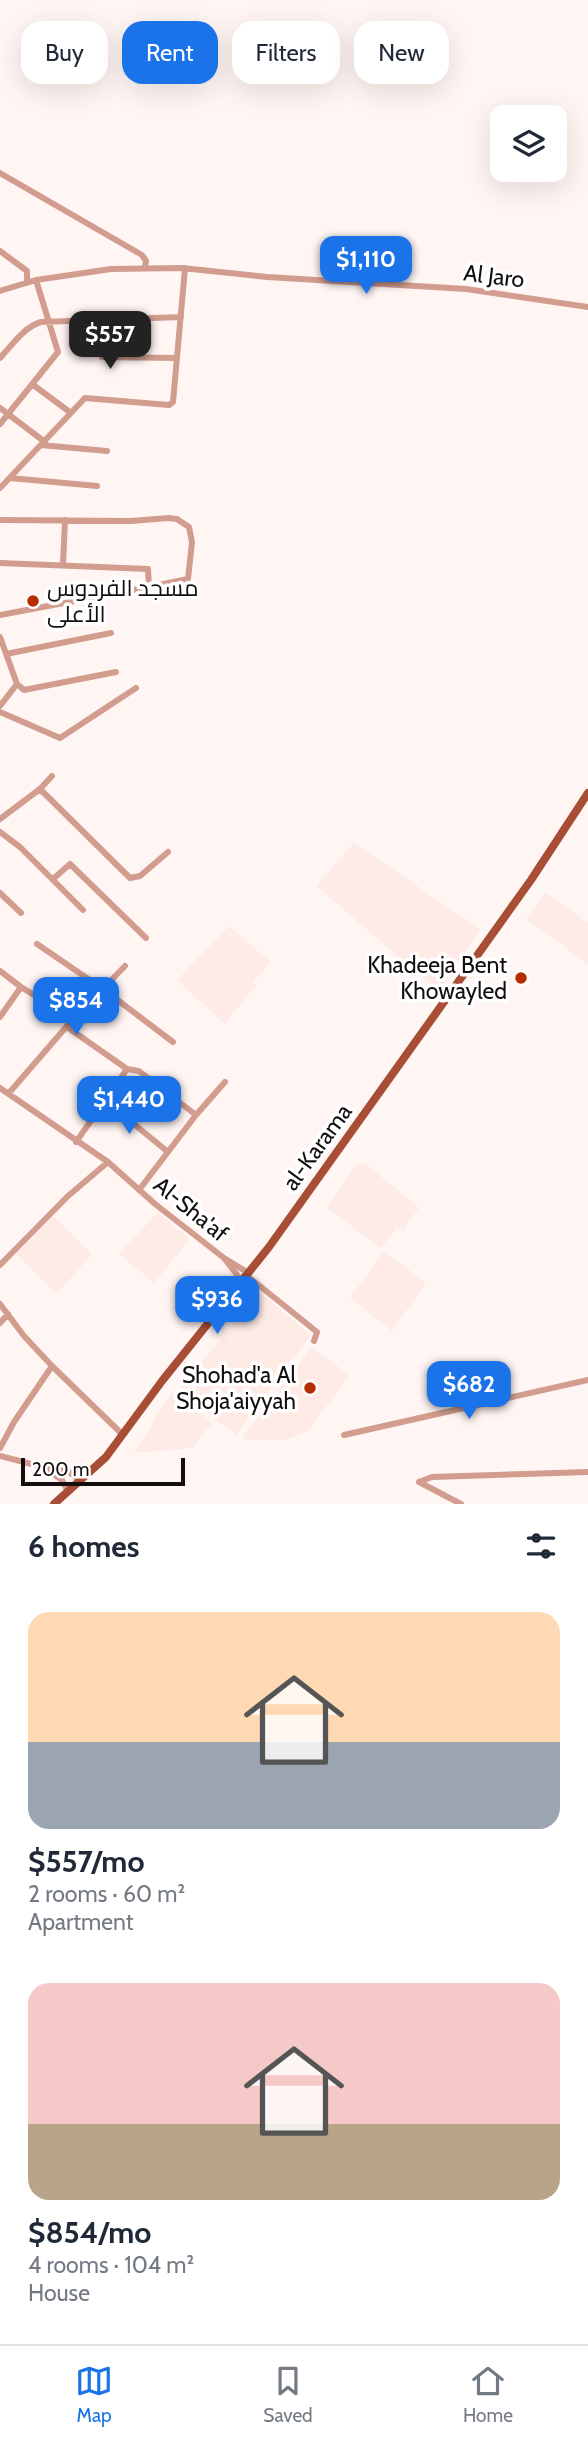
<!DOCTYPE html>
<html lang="en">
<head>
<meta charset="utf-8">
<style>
	:root { --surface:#fff; --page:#f2f2f3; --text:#1f2937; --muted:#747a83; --line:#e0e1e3; --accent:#1a73e8 }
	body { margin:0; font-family:Cabin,Cairo,sans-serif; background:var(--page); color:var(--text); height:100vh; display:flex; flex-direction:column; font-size:26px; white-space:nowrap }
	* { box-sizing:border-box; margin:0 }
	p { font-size:23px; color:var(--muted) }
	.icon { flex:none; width:38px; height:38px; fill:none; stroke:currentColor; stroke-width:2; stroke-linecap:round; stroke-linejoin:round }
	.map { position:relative; height:1504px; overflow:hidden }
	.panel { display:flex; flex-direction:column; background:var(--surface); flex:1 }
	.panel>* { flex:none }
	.hud { position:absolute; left:21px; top:21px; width:546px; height:63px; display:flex; gap:14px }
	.controls { position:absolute; left:490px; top:105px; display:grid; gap:14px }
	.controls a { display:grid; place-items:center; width:77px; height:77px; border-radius:14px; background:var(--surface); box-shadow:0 7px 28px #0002; font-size:35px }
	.scale { position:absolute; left:21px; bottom:18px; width:164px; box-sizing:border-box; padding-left:7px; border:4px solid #130f0f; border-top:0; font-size:19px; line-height:24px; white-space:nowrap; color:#130f0f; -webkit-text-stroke:5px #fff; paint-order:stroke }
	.price { position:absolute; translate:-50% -60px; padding:0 16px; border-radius:14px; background:var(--accent); color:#fff; font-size:23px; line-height:46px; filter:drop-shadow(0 2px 4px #0008) }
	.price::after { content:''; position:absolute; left:50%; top:42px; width:21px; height:16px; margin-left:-10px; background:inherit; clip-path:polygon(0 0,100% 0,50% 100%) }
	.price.current { background:#222; color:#fff }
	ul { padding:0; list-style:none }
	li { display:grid; align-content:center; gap:14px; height:371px; padding:0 28px }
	li span { display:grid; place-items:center; height:217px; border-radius:21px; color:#555 }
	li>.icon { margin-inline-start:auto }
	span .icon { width:126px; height:126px; fill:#fffc; stroke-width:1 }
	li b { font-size:30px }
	h2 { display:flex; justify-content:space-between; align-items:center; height:84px; padding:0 28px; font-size:30px }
	.chip { padding:0 24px; border-radius:21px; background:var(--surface); box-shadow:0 7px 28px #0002; font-size:24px; line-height:63px }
	.chip.current { background:var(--accent); color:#fff }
	.menu { display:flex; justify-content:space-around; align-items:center; height:98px; border-top:2px solid var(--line); background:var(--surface); font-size:19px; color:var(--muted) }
	.menu a { display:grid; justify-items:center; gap:4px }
	.menu .current { color:var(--accent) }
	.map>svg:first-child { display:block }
	.built { fill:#ffebe6 }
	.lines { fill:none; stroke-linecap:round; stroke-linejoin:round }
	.minor { stroke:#d29d8f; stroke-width:6 }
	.major { stroke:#a84d36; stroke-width:8 }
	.poi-dot { fill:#b72d00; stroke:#fff; stroke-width:2.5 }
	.labels { text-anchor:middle; stroke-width:7; stroke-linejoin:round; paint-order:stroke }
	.street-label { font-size:23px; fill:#130f0f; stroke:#fff }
	.poi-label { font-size:23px; fill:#130f0f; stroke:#fff; text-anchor:end }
</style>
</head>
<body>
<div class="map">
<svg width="588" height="1504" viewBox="0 0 588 1504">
	<rect width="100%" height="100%" fill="#fff6f4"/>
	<!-- built -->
	<path class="built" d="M 354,843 L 480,929 L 439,991 L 316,886 Z
		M 546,892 L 588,923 L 588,964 L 526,919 Z
		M 229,926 L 271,962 L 253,982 L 256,985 L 225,1024 L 177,980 Z
		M 366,1164 L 419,1208 L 403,1230 L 397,1227 L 381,1248 L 327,1208 L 356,1165 Z
		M 158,1212 L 190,1239 L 154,1283 L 119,1254 Z
		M 54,1216 L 92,1254 L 57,1294 L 16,1254 Z
		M 384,1251 L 426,1283 L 392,1331 L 350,1298 Z
		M 259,1292 L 311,1335 L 236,1435 L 178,1391 Z
		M 311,1348 L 350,1375 L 308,1431 L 285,1440 L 245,1440 L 243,1437 Z
		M 172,1392 L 212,1423 L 192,1448 L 134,1453 Z"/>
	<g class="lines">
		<!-- minor -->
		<path class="minor" d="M 0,173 L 142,255 L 146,261 L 145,267
			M 0,251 L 27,271 L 27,282
			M 0,291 L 36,280 L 111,269 L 182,268 L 267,277 L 466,289 L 588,307
			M 99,319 L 102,357 L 177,358
			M 0,358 C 12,345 24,327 41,322 L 181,317
			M 32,384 L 71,413
			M 0,408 L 45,442
			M 0,424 L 58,352 L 36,280
			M 41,445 L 107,451
			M 10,478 L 97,486
			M 0,488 L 85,398 L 169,405 L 173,402 L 185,268
			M 0,520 L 131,521 L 169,518 L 177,519 L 189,527 L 192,542 L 188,579 L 149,587
			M 0,563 L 148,569 L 149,587 L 0,615
			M 63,565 L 65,520
			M 0,637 L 17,684 L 24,690 L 116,672
			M 6,654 L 111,633
			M 0,706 L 17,684
			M 0,712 L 60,738 L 136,688
			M 40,789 L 130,878 L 140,876 L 168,852
			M 0,819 L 40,789 L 52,776
			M 0,832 L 20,847 L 83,910
			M 53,879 L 70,864 L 146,938
			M 0,893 L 21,913
			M 37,944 L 103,989 L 173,1042
			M 0,971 L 21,987 L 73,1019
			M 0,1017 L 21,987
			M 67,1027 L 127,1069 L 139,1071 L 196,1115 L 225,1082
			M 0,1088 L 108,1162 L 155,1204 L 224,1258
			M 9,1093 L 73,1019 L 125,966
			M 106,1101 L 168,1152
			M 76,1142 L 127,1069
			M 139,1190 L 196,1115
			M 0,1265 L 68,1196 L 108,1162
			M 245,1274 L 317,1332 L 314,1341
			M 241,1280 L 224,1258 L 247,1272
			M 0,1304 L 24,1336 L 52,1366 L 122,1434
			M 0,1323 L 8,1314
			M 344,1435 L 588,1380
			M 0,1448 L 14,1422 L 52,1366
			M 0,1456 L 43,1467
			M 419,1482 L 432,1477 L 588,1472
			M 419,1482 L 461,1504
			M 68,1492 L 62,1480 L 43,1467 L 69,1472 L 80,1481"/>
		<!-- major -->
		<path class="major" d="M 54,1504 L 106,1457 L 162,1381 L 269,1247 L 531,880 L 588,793"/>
	</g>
	<!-- markers -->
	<g class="poi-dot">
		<circle cx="33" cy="601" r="7"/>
		<circle cx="521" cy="978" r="7"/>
		<circle cx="310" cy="1388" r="7"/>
	</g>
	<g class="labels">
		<!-- street labels -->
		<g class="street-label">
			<text transform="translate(494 276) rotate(7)" y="8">Al Jaro</text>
			<text transform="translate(317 1147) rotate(-54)" y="8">al-Karama</text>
			<text transform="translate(191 1209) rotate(39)" y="8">Al-Sha'af</text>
		</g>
		<!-- poi labels -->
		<g class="poi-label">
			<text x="47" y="596" text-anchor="start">مسجد الفردوس<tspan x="47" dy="26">الأعلى</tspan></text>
			<text x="507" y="973">Khadeeja Bent<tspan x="507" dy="26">Khowayled</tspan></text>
			<text x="296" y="1383">Shohad'a Al<tspan x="296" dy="26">Shoja'aiyyah</tspan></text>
		</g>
	</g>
</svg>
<div class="controls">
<a><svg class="icon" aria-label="layers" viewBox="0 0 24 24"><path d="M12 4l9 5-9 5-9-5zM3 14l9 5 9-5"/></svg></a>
</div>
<div class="scale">200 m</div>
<b class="price" style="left:366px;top:296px">$1,110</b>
<b class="price current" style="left:110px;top:371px">$557</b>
<b class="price" style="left:76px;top:1037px">$854</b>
<b class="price" style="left:129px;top:1136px">$1,440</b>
<b class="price" style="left:217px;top:1336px">$936</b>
<b class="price" style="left:469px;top:1421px">$682</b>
<div class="hud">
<a class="chip">Buy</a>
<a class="chip current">Rent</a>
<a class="chip">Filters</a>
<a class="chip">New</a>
</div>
</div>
<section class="panel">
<h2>6 homes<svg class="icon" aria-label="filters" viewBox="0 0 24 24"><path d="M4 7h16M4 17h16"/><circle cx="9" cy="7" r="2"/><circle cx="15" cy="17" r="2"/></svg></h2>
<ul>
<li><span style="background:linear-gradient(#ffd9b3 60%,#9aa5b1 0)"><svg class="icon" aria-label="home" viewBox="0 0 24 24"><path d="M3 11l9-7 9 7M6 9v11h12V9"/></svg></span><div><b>$557/mo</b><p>2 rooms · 60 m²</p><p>Apartment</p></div></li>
<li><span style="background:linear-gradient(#f6c9c9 65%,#b9a48a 0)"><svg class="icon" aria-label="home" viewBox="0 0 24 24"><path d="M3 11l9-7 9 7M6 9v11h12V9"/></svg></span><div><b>$854/mo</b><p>4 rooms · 104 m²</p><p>House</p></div></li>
</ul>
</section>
<nav class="menu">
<a class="current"><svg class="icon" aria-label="map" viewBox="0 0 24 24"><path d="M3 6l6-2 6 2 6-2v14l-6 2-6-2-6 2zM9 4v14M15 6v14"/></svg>Map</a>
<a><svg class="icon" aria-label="saved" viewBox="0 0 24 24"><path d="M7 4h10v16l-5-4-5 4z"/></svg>Saved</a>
<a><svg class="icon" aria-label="home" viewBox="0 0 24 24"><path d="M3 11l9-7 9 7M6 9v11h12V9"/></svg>Home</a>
</nav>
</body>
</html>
